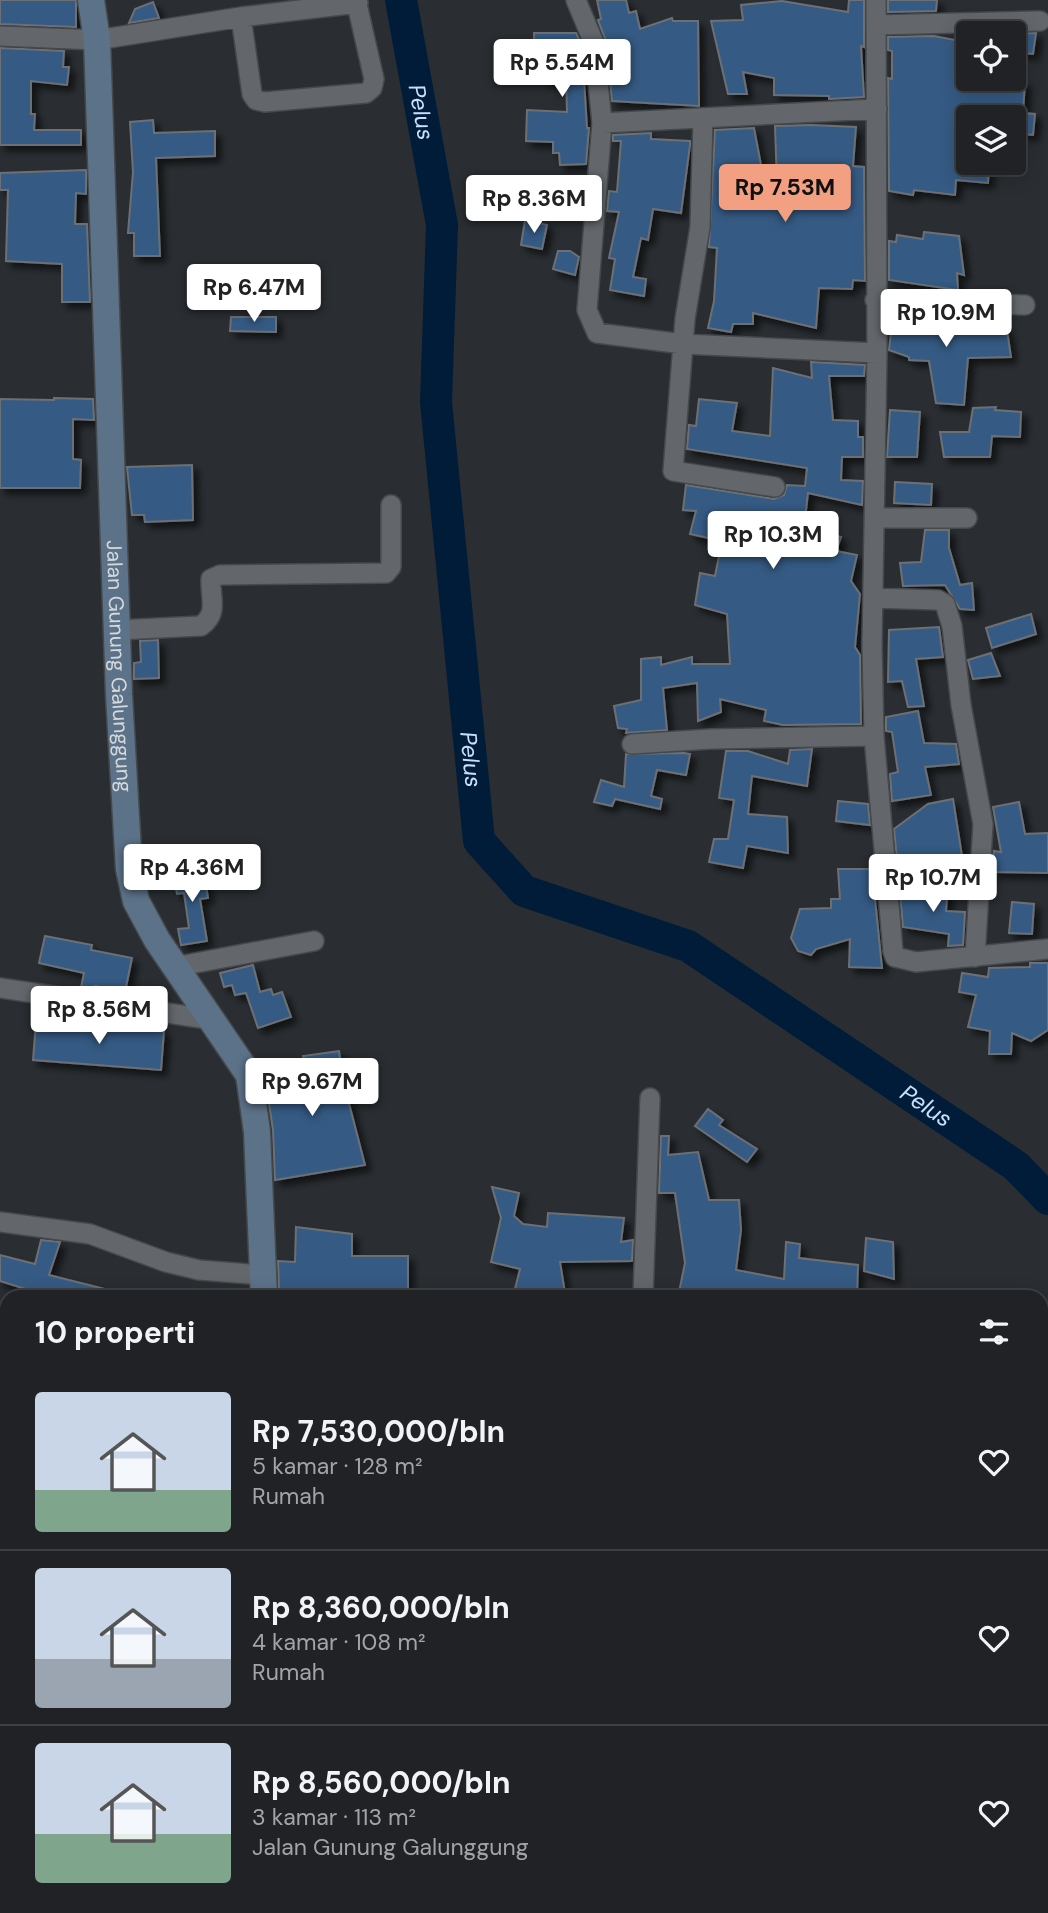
<!DOCTYPE html>
<html lang="id">
<head>
<meta charset="utf-8">
<style>
	:root { --surface:#202226; --page:#282a2e; --text:#f1f3f6; --muted:#a2a4a7; --line:#3d3f43; --accent:#f2a081 }
	body { margin:0; font-family:"DM Sans",sans-serif; background:var(--page); color:var(--text); height:100vh; display:flex; flex-direction:column; font-size:26px; white-space:nowrap }
	* { box-sizing:border-box; margin:0 }
	p { font-size:23px; color:var(--muted) }
	.icon { flex:none; width:38px; height:38px; fill:none; stroke:currentColor; stroke-width:2; stroke-linecap:round; stroke-linejoin:round }
	.map { position:relative; flex:1; overflow:hidden }
	.details { position:absolute; left:0px; top:1290px; width:1048px; height:625px; display:flex; flex-direction:column; background:var(--surface); border-radius:21px 21px 0 0; box-shadow:0 4px 18px #0003,0 0 0 2px var(--line) }
	.details>* { flex:none }
	.controls { position:absolute; left:956px; top:21px; display:grid; gap:14px }
	.controls a { display:grid; place-items:center; width:70px; height:70px; border-radius:7px; background:var(--surface); box-shadow:0 4px 18px #0003,0 0 0 2px var(--line); font-size:35px }
	.price { position:absolute; translate:-50% -60px; padding:0 16px; border-radius:7px; background:#fff; color:#222; font-size:23px; line-height:46px; filter:drop-shadow(0 2px 4px #0008) }
	.price::after { content:''; position:absolute; left:50%; top:42px; width:21px; height:16px; margin-left:-10px; background:inherit; clip-path:polygon(0 0,100% 0,50% 100%) }
	.price.selected { background:var(--accent); color:#111 }
	ul { padding:0; list-style:none }
	li { display:flex; align-items:center; gap:21px; height:175px; padding:0 35px }
	li+li { border-top:2px solid var(--line) }
	li span { display:grid; place-items:center; flex:none; width:196px; height:140px; border-radius:7px; color:#555 }
	li>.icon { margin-inline-start:auto }
	span .icon { width:84px; height:84px; fill:#fffc; stroke-width:1 }
	li b { font-size:30px }
	h2 { display:flex; justify-content:space-between; align-items:center; height:84px; padding:0 35px; font-size:30px }
	.map>svg:first-child { display:block }
	.lines { fill:none; stroke-linecap:round; stroke-linejoin:round }
	.river { stroke:#011c38; stroke-width:32 }
	.building { fill:#345a83; stroke:#6c7075; stroke-width:2; filter:url(#shadow) }
	.street-casing { stroke:#46494c; stroke-width:22 }
	.secondary-casing { stroke:#46494c; stroke-width:29 }
	.street { stroke:#63676c; stroke-width:19 }
	.secondary { stroke:#5c7289; stroke-width:26 }
	.labels { text-anchor:middle; stroke-width:5; stroke-linejoin:round; paint-order:stroke }
	.street-label { font-size:21px; fill:#d6d9db; stroke:#141618 }
	.water-label { font-size:23px; font-style:italic; fill:#c8e0fa; stroke:#141618 }
</style>
</head>
<body>
<div class="map">
<svg width="1048" height="1913" viewBox="0 0 1048 1913">
	<defs>
		<filter id="shadow"><feDropShadow dx="5.5" dy="5.5" stdDeviation="3.5" flood-color="#0009"/></filter>
	</defs>
	<rect width="100%" height="100%" fill="#2a2e32"/>
	<g class="lines">
		<!-- river -->
		<path class="river" id="s1" d="M 401,0 L 442,225 L 436,402 L 479,841 L 524,891 L 688,946 L 1016,1166 L 1048,1199"/>
	</g>
	<!-- building -->
	<path class="building" d="M 0,0 L 76,0 L 76,27 L 0,24 Z
		M 597,0 L 626,0 L 629,13 L 636,11 L 640,29 L 672,18 L 673,21 L 698,21 L 699,106 L 612,101 L 606,41 L 598,20 L 601,19 Z
		M 849,0 L 864,0 L 864,47 L 861,46 L 864,97 L 829,99 L 829,96 L 774,95 L 774,78 L 743,72 L 747,94 L 728,94 L 711,21 L 743,20 L 741,5 L 782,1 L 848,12 Z
		M 888,0 L 937,0 L 936,11 L 888,12 Z
		M 153,2 L 159,18 L 129,23 L 135,9 Z
		M 534,33 L 576,33 L 582,46 L 587,128 L 589,128 L 586,164 L 560,165 L 559,153 L 553,153 L 553,142 L 526,141 L 527,110 L 567,112 L 566,78 L 545,80 L 542,51 L 534,51 Z
		M 1036,33 L 1033,54 L 1013,52 L 1013,34 Z
		M 934,36 L 955,40 L 955,43 L 968,42 L 968,81 L 1025,82 L 1023,113 L 1035,114 L 1033,135 L 1013,133 L 1013,117 L 959,117 L 957,163 L 989,163 L 988,183 L 956,180 L 955,195 L 914,190 L 913,195 L 889,191 L 888,78 L 892,79 L 892,51 L 888,50 L 888,37 Z
		M 0,48 L 64,51 L 63,67 L 69,67 L 67,85 L 31,81 L 31,114 L 35,114 L 34,130 L 81,130 L 81,145 L 0,145 Z
		M 153,120 L 154,133 L 215,131 L 215,156 L 156,158 L 160,256 L 134,256 L 134,233 L 128,233 L 133,172 L 130,122 Z
		M 812,125 L 856,127 L 853,166 L 864,167 L 865,281 L 853,280 L 852,289 L 819,288 L 816,328 L 753,313 L 753,324 L 733,324 L 731,332 L 708,328 L 714,301 L 717,248 L 709,247 L 715,130 L 754,128 L 765,186 L 777,184 L 775,126 Z
		M 651,133 L 651,139 L 690,141 L 690,145 L 681,213 L 653,209 L 648,240 L 641,238 L 633,277 L 646,279 L 644,296 L 610,290 L 615,259 L 609,258 L 619,212 L 607,211 L 609,191 L 617,192 L 621,141 L 613,141 L 613,135 Z
		M 86,170 L 86,194 L 76,193 L 75,224 L 87,224 L 90,302 L 62,302 L 62,264 L 6,261 L 8,190 L 0,190 L 0,173 Z
		M 525,220 L 547,225 L 542,249 L 521,245 Z
		M 924,232 L 959,236 L 964,275 L 957,273 L 958,290 L 889,280 L 889,241 L 896,242 L 897,235 L 923,239 Z
		M 558,251 L 570,251 L 579,257 L 575,275 L 553,269 Z
		M 893,313 L 968,318 L 970,330 L 1007,330 L 1011,357 L 968,358 L 964,405 L 936,403 L 929,361 L 909,360 L 909,357 L 889,350 Z
		M 231,317 L 276,317 L 276,332 L 230,331 Z
		M 811,362 L 865,365 L 864,376 L 829,376 L 833,420 L 858,421 L 858,437 L 863,437 L 863,457 L 842,457 L 841,480 L 863,481 L 862,505 L 808,493 L 804,528 L 841,537 L 836,551 L 857,555 L 851,581 L 860,594 L 855,647 L 860,655 L 861,724 L 783,725 L 764,721 L 766,710 L 720,699 L 721,712 L 698,721 L 697,683 L 663,688 L 667,730 L 626,733 L 627,729 L 618,728 L 614,706 L 641,700 L 641,659 L 661,657 L 661,665 L 692,657 L 692,664 L 730,664 L 727,614 L 695,605 L 700,573 L 715,576 L 722,541 L 690,534 L 696,511 L 683,510 L 686,485 L 774,499 L 784,495 L 787,485 L 805,486 L 807,468 L 687,449 L 689,425 L 696,426 L 699,399 L 737,403 L 732,431 L 770,436 L 773,368 L 812,378 Z
		M 54,398 L 93,399 L 94,420 L 73,419 L 73,459 L 81,460 L 80,488 L 0,488 L 0,399 L 54,400 Z
		M 996,407 L 995,410 L 1021,412 L 1020,437 L 992,436 L 990,457 L 944,457 L 940,432 L 969,432 L 973,408 Z
		M 890,410 L 920,412 L 917,457 L 887,457 Z
		M 192,465 L 193,520 L 145,522 L 144,515 L 132,515 L 127,467 Z
		M 895,482 L 932,484 L 931,505 L 894,503 Z
		M 925,530 L 949,530 L 949,548 L 960,585 L 972,583 L 974,610 L 960,609 L 945,585 L 903,586 L 900,563 L 921,562 Z
		M 1031,614 L 1036,634 L 992,648 L 986,628 Z
		M 939,627 L 943,657 L 916,659 L 924,706 L 908,707 L 902,681 L 888,682 L 889,630 Z
		M 158,640 L 159,678 L 134,679 L 134,663 L 141,662 L 140,641 Z
		M 991,653 L 1000,676 L 973,679 L 968,660 Z
		M 918,711 L 924,743 L 956,744 L 959,764 L 925,767 L 931,795 L 892,801 L 890,774 L 898,772 L 892,732 L 886,731 L 886,717 Z
		M 812,749 L 807,786 L 752,776 L 748,814 L 787,817 L 788,853 L 747,846 L 743,868 L 709,862 L 714,839 L 728,839 L 734,800 L 719,798 L 726,751 L 748,751 L 788,764 L 790,750 Z
		M 684,753 L 690,754 L 686,775 L 657,770 L 651,796 L 662,799 L 660,809 L 615,799 L 612,806 L 594,802 L 601,780 L 624,787 L 626,754 Z
		M 953,799 L 962,856 L 951,858 L 949,882 L 898,869 L 894,829 L 928,804 Z
		M 838,801 L 868,804 L 870,825 L 836,821 Z
		M 1019,802 L 1025,834 L 1048,833 L 1048,873 L 992,872 L 994,851 L 1001,852 L 993,807 Z
		M 203,868 L 208,898 L 200,899 L 207,941 L 181,945 L 178,929 L 189,928 L 184,893 L 177,894 L 173,873 Z
		M 838,869 L 872,869 L 882,968 L 849,967 L 850,939 L 816,949 L 811,955 L 798,951 L 791,938 L 800,909 L 831,908 L 831,899 L 840,899 Z
		M 948,888 L 946,911 L 965,912 L 963,945 L 948,946 L 949,934 L 903,927 L 900,893 Z
		M 1012,902 L 1034,904 L 1032,934 L 1009,933 Z
		M 45,936 L 92,945 L 91,950 L 132,958 L 125,992 L 95,986 L 94,990 L 81,988 L 84,973 L 39,963 Z
		M 1030,963 L 1048,963 L 1048,1030 L 1031,1041 L 1012,1033 L 1011,1054 L 989,1054 L 990,1031 L 968,1027 L 976,995 L 959,992 L 962,973 L 988,977 L 989,968 L 1030,967 Z
		M 253,965 L 260,992 L 271,989 L 273,995 L 282,992 L 291,1017 L 258,1028 L 246,993 L 235,995 L 232,985 L 224,987 L 220,973 Z
		M 36,1022 L 164,1031 L 161,1070 L 33,1060 Z
		M 339,1051 L 345,1088 L 365,1165 L 275,1180 L 273,1130 L 264,1070 L 305,1066 L 303,1056 Z
		M 708,1109 L 723,1120 L 719,1125 L 757,1149 L 747,1162 L 695,1126 Z
		M 661,1136 L 669,1136 L 668,1155 L 698,1152 L 709,1200 L 739,1200 L 741,1230 L 736,1270 L 784,1279 L 786,1242 L 800,1244 L 799,1258 L 858,1265 L 857,1297 L 678,1297 L 685,1263 L 675,1193 L 659,1193 Z
		M 492,1187 L 519,1193 L 514,1216 L 523,1224 L 547,1227 L 548,1213 L 624,1218 L 621,1242 L 633,1240 L 632,1261 L 560,1262 L 565,1293 L 514,1293 L 520,1269 L 491,1262 L 501,1218 Z
		M 296,1227 L 352,1234 L 352,1256 L 408,1256 L 408,1295 L 312,1294 L 312,1291 L 279,1289 L 278,1261 L 295,1262 Z
		M 866,1238 L 893,1242 L 894,1279 L 864,1271 Z
		M 41,1240 L 60,1242 L 49,1275 L 113,1291 L 113,1297 L 51,1297 L 0,1281 L 0,1255 L 35,1264 Z"/>
	<g class="lines">
		<!-- street casing -->
		<g class="street-casing">
			<path id="street" d="M 576,0 L 594,43 L 602,123 L 587,310 L 597,333 L 683,344 L 877,353
				M 876,0 L 877,353 L 872,645 L 874,736 L 893,951 L 895,957 L 916,962 L 1048,949
				M 241,17 L 252,94 L 256,100 L 265,102 L 366,93 L 372,88 L 374,79 L 356,0
				M 876,25 L 1040,21
				M 0,36 L 97,40 L 241,17 L 358,3
				M 703,120 L 700,227 L 685,319 L 673,471 L 775,487
				M 602,123 L 877,109
				M 875,300 L 1025,305
				M 875,518 L 967,518
				M 873,598 L 938,600 L 945,604 L 952,626 L 961,705 L 983,824 L 975,957
				M 117,630 L 201,626 C 219,613 210,599 211,579 L 220,575 L 386,573 L 391,567 L 391,505
				M 632,744 L 711,739 L 874,736
				M 174,967 L 314,941
				M 0,988 L 214,1020
				M 0,1222 L 90,1234 L 166,1262 L 199,1270 L 263,1275
				M 643,1297 L 650,1098
				M 0,1366 L 7,1368
				M 0,1441 L 7,1413
				M 0,1455 L 7,1457
				M 1041,1631 L 1048,1631
				M 0,1711 L 7,1712
				M 0,1764 L 7,1741
				M 1041,1860 L 1048,1860
				M 411,1908 L 411,1913
				M 578,1908 L 653,1913
				M 290,1913 L 291,1908
				M 732,1913 L 733,1908
				M 923,1913 L 923,1908"/>
		</g>
		<!-- secondary casing -->
		<g class="secondary-casing">
			<g id="secondary">
				<path id="s2" d="M 91,0 L 97,40 L 119,695 L 129,869 L 136,901 L 157,940 L 249,1075 L 257,1132 L 264,1297"/>
				<path d="M 105,1913 L 108,1908"/>
			</g>
		</g>
		<!-- street -->
		<use href="#street" class="street"/>
		<!-- secondary -->
		<use href="#secondary" class="secondary"/>
	</g>
	<g class="labels">
		<!-- street labels -->
		<g class="street-label">
			<text dy="7" stroke="none"><textPath href="#s2" startOffset="667">Jalan Gunung Galunggung</textPath></text>
		</g>
		<!-- water labels -->
		<g class="water-label">
			<text dy="8" stroke="none"><textPath href="#s1" startOffset="114">Pelus</textPath></text>
			<text dy="8" stroke="none"><textPath href="#s1" startOffset="765">Pelus</textPath></text>
			<text dy="8" stroke="none"><textPath href="#s1" startOffset="1374">Pelus</textPath></text>
		</g>
	</g>
</svg>
<div class="controls">
<a><svg class="icon" aria-label="locate" viewBox="0 0 24 24"><circle cx="12" cy="12" r="6"/><path d="M12 2v4M12 18v4M2 12h4M18 12h4"/></svg></a>
<a><svg class="icon" aria-label="layers" viewBox="0 0 24 24"><path d="M12 4l9 5-9 5-9-5zM3 14l9 5 9-5"/></svg></a>
</div>
<b class="price" style="left:562px;top:99px">Rp 5.54M</b>
<b class="price selected" style="left:785px;top:224px">Rp 7.53M</b>
<b class="price" style="left:534px;top:235px">Rp 8.36M</b>
<b class="price" style="left:254px;top:324px">Rp 6.47M</b>
<b class="price" style="left:946px;top:349px">Rp 10.9M</b>
<b class="price" style="left:773px;top:571px">Rp 10.3M</b>
<b class="price" style="left:192px;top:904px">Rp 4.36M</b>
<b class="price" style="left:933px;top:914px">Rp 10.7M</b>
<b class="price" style="left:99px;top:1046px">Rp 8.56M</b>
<b class="price" style="left:312px;top:1118px">Rp 9.67M</b>
<section class="details">
<h2>10 properti<svg class="icon" aria-label="filters" viewBox="0 0 24 24"><path d="M4 7h16M4 17h16"/><circle cx="9" cy="7" r="2"/><circle cx="15" cy="17" r="2"/></svg></h2>
<ul>
<li><span style="background:linear-gradient(#c9d6e8 70%,#7fa58c 0)"><svg class="icon" aria-label="home" viewBox="0 0 24 24"><path d="M3 11l9-7 9 7M6 9v11h12V9"/></svg></span><div><b>Rp 7,530,000/bln</b><p>5 kamar · 128 m²</p><p>Rumah</p></div><svg class="icon" aria-label="heart" viewBox="0 0 24 24"><path d="M12 20l-8-8c-3-5 5-10 8-4 3-6 11-1 8 4z"/></svg></li>
<li><span style="background:linear-gradient(#c9d6e8 65%,#9aa5b1 0)"><svg class="icon" aria-label="home" viewBox="0 0 24 24"><path d="M3 11l9-7 9 7M6 9v11h12V9"/></svg></span><div><b>Rp 8,360,000/bln</b><p>4 kamar · 108 m²</p><p>Rumah</p></div><svg class="icon" aria-label="heart" viewBox="0 0 24 24"><path d="M12 20l-8-8c-3-5 5-10 8-4 3-6 11-1 8 4z"/></svg></li>
<li><span style="background:linear-gradient(#c9d6e8 65%,#7fa58c 0)"><svg class="icon" aria-label="home" viewBox="0 0 24 24"><path d="M3 11l9-7 9 7M6 9v11h12V9"/></svg></span><div><b>Rp 8,560,000/bln</b><p>3 kamar · 113 m²</p><p>Jalan Gunung Galunggung</p></div><svg class="icon" aria-label="heart" viewBox="0 0 24 24"><path d="M12 20l-8-8c-3-5 5-10 8-4 3-6 11-1 8 4z"/></svg></li>
</ul>
</section>
</div>
</body>
</html>
